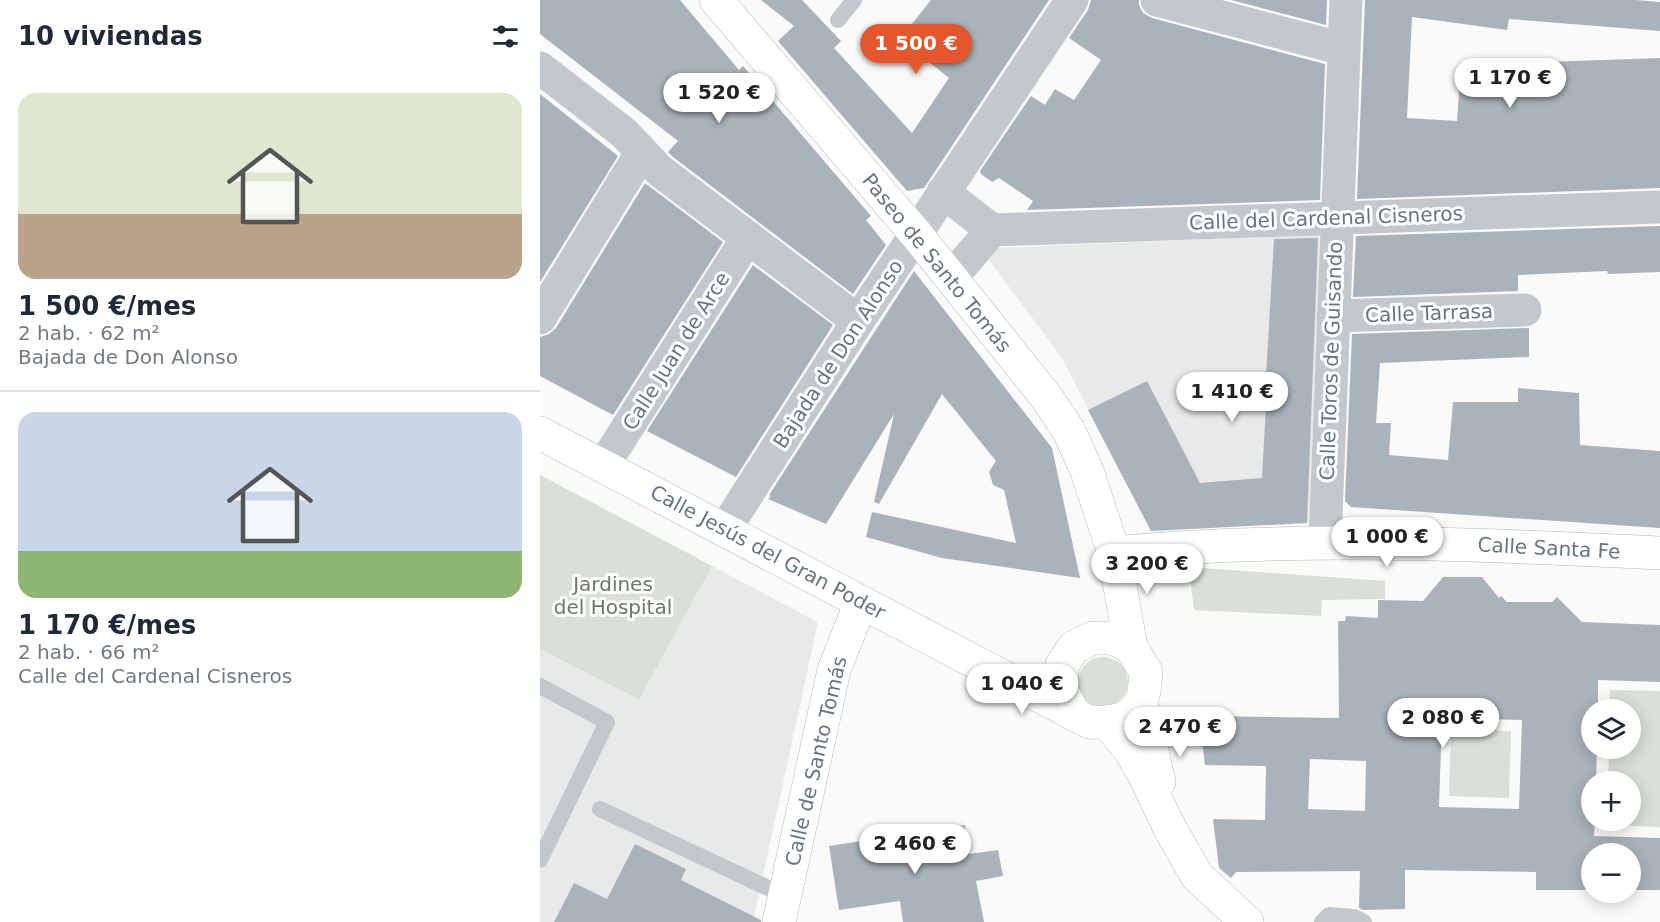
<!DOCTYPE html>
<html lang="es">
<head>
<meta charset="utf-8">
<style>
	:root { --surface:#fff; --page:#f2f2f3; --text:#1f2937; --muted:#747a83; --line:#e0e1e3; --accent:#e4572e }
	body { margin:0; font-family:"DejaVu Sans",sans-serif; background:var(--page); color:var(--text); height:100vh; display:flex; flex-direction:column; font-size:22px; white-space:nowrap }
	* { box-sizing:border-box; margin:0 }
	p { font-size:20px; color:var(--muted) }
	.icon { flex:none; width:33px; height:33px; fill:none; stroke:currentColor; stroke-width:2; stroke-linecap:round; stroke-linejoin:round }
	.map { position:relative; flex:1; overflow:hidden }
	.drawer { display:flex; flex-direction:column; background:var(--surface); width:540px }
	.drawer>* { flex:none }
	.buttons { position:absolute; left:1041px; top:699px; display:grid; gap:12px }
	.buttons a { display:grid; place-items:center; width:60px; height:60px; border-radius:50%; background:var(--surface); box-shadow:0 3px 15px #0003; font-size:30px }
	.price { position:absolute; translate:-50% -51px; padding:0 14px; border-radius:21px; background:#fff; color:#222; font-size:20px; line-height:39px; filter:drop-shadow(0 2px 3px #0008) }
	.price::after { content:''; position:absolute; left:50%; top:36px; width:18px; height:14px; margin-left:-9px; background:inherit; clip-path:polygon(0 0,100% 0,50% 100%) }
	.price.selected { background:var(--accent); color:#fff }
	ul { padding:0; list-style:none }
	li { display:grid; align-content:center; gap:12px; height:318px; padding:0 18px }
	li+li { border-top:2px solid var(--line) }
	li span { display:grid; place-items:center; height:186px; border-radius:18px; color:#555 }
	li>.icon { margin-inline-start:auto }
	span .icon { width:108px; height:108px; fill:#fffc; stroke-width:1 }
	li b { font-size:26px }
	h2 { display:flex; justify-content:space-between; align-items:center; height:72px; padding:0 18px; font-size:26px }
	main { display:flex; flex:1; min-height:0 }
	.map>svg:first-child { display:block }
	.built { fill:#e8e9e9 }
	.green { fill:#dadfd7 }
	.building { fill:#aab3b9; fill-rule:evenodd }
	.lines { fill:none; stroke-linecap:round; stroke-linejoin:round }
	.secondary-casing { stroke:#b3babf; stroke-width:34 }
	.lane { stroke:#c3c8cc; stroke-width:16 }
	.street { stroke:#c3c8cc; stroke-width:33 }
	.secondary { stroke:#fff; stroke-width:33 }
	.labels { text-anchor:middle; stroke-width:6; stroke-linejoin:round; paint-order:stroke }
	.street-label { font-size:20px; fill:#657683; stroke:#fff }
	.park-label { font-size:20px; fill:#687a64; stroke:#fff }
</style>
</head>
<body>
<main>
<section class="drawer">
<h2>10 viviendas<svg class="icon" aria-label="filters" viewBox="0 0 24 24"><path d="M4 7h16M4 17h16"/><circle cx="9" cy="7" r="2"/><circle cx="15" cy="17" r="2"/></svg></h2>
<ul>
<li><span style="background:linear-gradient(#dfe7d0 65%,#b9a48a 0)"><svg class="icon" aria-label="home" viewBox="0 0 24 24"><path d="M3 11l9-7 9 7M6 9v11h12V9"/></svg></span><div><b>1 500 €/mes</b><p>2 hab. · 62 m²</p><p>Bajada de Don Alonso</p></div></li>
<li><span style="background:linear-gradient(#c9d6e8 75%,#8fb573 0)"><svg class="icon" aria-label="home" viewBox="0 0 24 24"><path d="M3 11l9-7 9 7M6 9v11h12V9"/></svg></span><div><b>1 170 €/mes</b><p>2 hab. · 66 m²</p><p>Calle del Cardenal Cisneros</p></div></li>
</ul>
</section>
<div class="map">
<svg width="1120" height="922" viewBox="0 0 1120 922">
	<rect width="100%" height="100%" fill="#fafaf8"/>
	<!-- built -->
	<path class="built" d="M 781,234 L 769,523 L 611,531 L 522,358 L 449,260 L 457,248 Z
		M 0,475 L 278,622 L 213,922 L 0,922 Z"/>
	<!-- green -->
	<path class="green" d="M 0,475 L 172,566 L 99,699 L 0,649 Z
		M 649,567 L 845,581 L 845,599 L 782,600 L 781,616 L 654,610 Z
		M538 682a25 25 0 1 1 50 0a25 25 0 1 1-50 0Z
		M 1070,690 L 1120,691 L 1120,827 L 1067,825 L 1067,821 L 1090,820 L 1090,782 L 1068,781 L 1069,749 L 1090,748 L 1090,710 L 1069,709 Z
		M 911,729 L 971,731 L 969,798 L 909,796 Z"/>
	<!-- building -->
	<path class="building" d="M 0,0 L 140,0 L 199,70 L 203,66 L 331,216 L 326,220 L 346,245 L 313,294 L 133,157 L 128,152 L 138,141 L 0,34 Z
		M 221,0 L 262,0 L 301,41 L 294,48 L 372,133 L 409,78 L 360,39 L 391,0 L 509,0 L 384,188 L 367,191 L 238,41 L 254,26 Z
		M 551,0 L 599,0 L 599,5 L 603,13 L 612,18 L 785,64 L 780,200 L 487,210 L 493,201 L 459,178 L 452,182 L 441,174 L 440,171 L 491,96 L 505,105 L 515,89 L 534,100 L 561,60 L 529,38 L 548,10 Z
		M 691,0 L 787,0 L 786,25 Z
		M 825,0 L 1095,0 L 1120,2 L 1120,31 L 969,19 L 967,30 L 872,17 L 867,118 L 917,121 L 921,65 L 1120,58 L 1120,188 L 817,199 Z
		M 0,94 L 78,156 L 0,282 Z
		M 105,183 L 183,242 L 73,415 L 0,376 L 0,337 L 9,334 L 16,328 Z
		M 1120,226 L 1120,272 L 1068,274 L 1067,271 L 978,275 L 978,291 L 813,297 L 816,236 Z
		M 778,238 L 767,523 L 611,531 L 548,410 L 607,381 L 660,483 L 722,478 L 726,405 L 690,403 L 691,377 L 726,377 L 734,239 Z
		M 213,265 L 293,325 L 196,477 L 107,431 Z
		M 374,271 L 512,448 L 540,578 L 402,558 L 326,537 L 332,512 L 476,543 L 464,490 L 453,485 L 449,472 L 456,461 L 402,394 L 339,504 L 334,502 L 354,414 L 286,524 L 228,499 L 231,496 L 229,495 Z
		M 989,328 L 989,357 L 840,363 L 836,423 L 851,423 L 849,455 L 908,460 L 913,402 L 978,402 L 978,388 L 1039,393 L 1040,445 L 1120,451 L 1120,528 L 811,507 L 805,501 L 812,334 Z
		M 903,577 L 942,577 L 959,598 L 961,596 L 967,602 L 1012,602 L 1017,597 L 1042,622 L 1120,625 L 1120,682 L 1058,680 L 1058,710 L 1052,710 L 1052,748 L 1057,748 L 1056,782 L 1052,782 L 1052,820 L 1055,820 L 1054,836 L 1120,838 L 1120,890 L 1090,890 L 1090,854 L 1052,854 L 1052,890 L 996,890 L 996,872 L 865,870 L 865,909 L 823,910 L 819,908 L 820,871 L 696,872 L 691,878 L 679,868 L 673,819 L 725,820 L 726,766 L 665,765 L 659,716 L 799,718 L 798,621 L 805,621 L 806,616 L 838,618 L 838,600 L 883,601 ZM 902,718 L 982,720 L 979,809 L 899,807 ZM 770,759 L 826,761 L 825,811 L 768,809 Z
		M 425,825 L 429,854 L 458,850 L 463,876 L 436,881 L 444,922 L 363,922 L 360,901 L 299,910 L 289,846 Z
		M 95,844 L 146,869 L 141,880 L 221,920 L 221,922 L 14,922 L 34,883 L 67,899 Z"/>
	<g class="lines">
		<!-- secondary casing -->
		<g class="secondary-casing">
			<path id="secondary" d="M 176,0 L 376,234 L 507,398 L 529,431 L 547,471 L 574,553 L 591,647
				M 0,433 L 549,722 C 568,723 591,722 601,702 C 605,694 605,681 606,672 L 591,647 L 573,638 L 553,638 L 534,647 L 522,665 L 521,690 L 533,712
				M 574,553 C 756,536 938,544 1120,553
				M 601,702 L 619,782
				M 568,723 L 590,750 L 605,776 L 628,825 L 657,876 L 707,922
				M 239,922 L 294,670 L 321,602"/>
		</g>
		<!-- lane -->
		<path class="lane" d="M 298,20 L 314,0
			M 0,686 L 67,722 L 0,860
			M 60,809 L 245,896
			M 782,922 L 789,915 L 814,917 L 824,922"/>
		<!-- street -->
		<path class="street" d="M 617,0 L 803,49
			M 0,68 L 84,133 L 120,171 L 318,321
			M 403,192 L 452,230 L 1120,207
			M 411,278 L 452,230
			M 793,316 L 985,310
			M 0,318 L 102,152
			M 63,466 L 208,237
			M 185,529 L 318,321 L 532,0
			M 785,543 L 806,0"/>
		<!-- secondary -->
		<use href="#secondary" class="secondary"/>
	</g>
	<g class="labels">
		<!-- street labels -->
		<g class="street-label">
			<text transform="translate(786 218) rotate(-2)" y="7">Calle del Cardenal Cisneros</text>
			<text transform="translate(397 263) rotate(51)" y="7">Paseo de Santo Tomás</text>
			<text transform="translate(889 313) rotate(-2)" y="7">Calle Tarrasa</text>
			<text transform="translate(136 351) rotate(-58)" y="7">Calle Juan de Arce</text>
			<text transform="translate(298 354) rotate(-57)" y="7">Bajada de Don Alonso</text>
			<text transform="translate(791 361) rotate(-88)" y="7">Calle Toros de Guisando</text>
			<text transform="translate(1009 548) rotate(3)" y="7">Calle Santa Fe</text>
			<text transform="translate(228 552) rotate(28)" y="7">Calle Jesús del Gran Poder</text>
			<text transform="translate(276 761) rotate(-77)" y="7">Calle de Santo Tomás</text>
		</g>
		<!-- park labels -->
		<g class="park-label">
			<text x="73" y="591">Jardines<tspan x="73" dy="23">del Hospital</tspan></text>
		</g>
	</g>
</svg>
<div class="buttons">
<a><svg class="icon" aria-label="layers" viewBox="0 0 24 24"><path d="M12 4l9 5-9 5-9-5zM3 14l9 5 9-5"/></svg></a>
<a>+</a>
<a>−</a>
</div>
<b class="price selected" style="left:376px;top:75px">1 500 €</b>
<b class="price" style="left:970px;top:109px">1 170 €</b>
<b class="price" style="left:179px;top:124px">1 520 €</b>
<b class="price" style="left:692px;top:423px">1 410 €</b>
<b class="price" style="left:847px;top:568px">1 000 €</b>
<b class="price" style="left:607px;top:595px">3 200 €</b>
<b class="price" style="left:482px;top:715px">1 040 €</b>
<b class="price" style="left:903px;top:749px">2 080 €</b>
<b class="price" style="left:640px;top:758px">2 470 €</b>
<b class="price" style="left:375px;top:875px">2 460 €</b>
</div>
</main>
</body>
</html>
